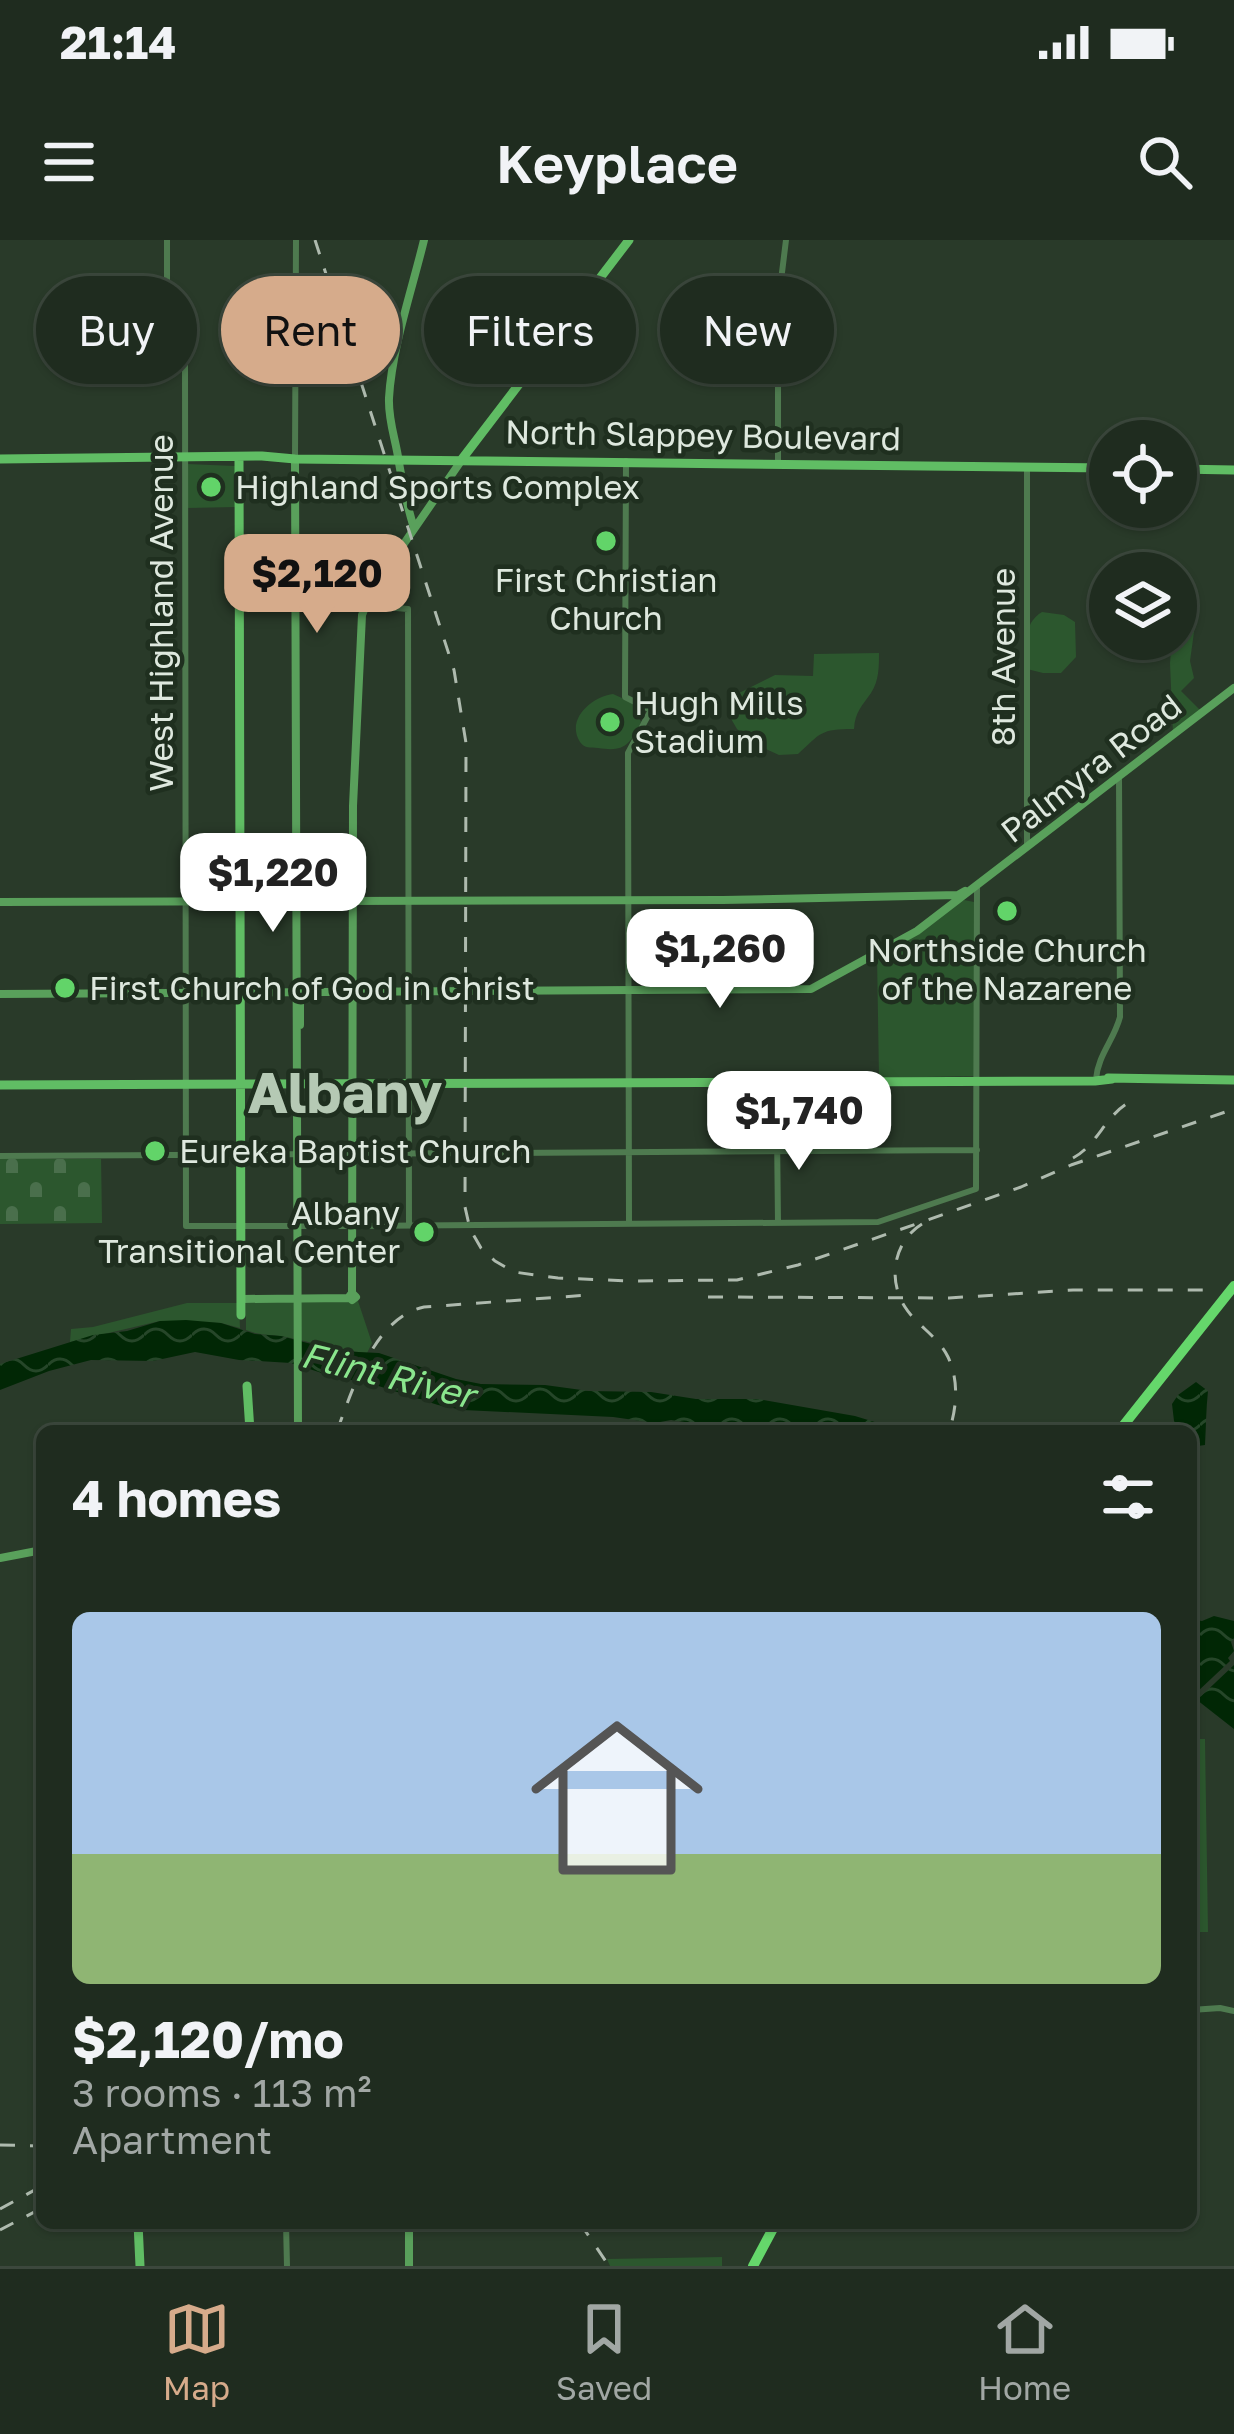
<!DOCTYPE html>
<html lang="en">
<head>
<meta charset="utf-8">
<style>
	:root { --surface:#1f2c1f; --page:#2c382c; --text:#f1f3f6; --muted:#a1a7a4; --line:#3c483d; --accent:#d6ab8b }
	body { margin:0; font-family:"Golos Text",sans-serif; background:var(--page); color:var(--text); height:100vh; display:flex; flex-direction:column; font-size:45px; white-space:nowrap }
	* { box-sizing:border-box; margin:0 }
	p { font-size:39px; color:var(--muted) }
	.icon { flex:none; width:66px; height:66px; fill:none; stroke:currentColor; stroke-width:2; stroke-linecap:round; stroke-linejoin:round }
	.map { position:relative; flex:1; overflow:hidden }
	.details { position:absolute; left:36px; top:1185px; width:1161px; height:804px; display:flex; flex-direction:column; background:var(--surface); border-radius:18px; box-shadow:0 3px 9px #0004,0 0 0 3px var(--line) }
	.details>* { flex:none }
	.guide { position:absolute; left:36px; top:36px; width:1164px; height:108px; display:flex; gap:24px }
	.tools { position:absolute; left:1089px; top:180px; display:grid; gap:24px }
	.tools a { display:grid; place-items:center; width:108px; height:108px; border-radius:50%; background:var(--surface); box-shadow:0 3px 9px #0004,0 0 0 3px var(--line); font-size:60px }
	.price { position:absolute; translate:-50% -102px; padding:0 27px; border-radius:24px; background:#fff; color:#222; font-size:39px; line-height:78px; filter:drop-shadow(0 3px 6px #0008) }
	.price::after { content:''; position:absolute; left:50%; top:72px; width:36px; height:27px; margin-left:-18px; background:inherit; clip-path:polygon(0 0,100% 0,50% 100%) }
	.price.active { background:var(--accent); color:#111 }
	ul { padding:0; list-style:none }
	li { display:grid; align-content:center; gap:24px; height:636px; padding:0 36px }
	li span { display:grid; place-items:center; height:372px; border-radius:18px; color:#555 }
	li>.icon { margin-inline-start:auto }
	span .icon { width:216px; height:216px; fill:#fffc; stroke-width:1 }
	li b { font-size:51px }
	h2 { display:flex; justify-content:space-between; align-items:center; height:144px; padding:0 36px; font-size:51px }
	.pill { padding:0 42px; border-radius:54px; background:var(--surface); box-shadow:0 3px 9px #0004,0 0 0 3px var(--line); font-size:42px; line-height:108px }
	.pill.active { background:var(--accent); color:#111 }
	.status { display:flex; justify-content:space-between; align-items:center; height:84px; padding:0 60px; background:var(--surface); direction:ltr }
	.status svg { height:33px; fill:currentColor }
	header { display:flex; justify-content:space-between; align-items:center; height:156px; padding:0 36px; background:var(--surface); font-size:54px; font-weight:600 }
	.dock { display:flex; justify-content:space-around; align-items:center; height:168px; border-top:3px solid var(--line); background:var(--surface); font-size:33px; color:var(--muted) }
	.dock a { display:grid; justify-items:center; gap:6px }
	.dock .active { color:var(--accent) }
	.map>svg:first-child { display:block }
	.green { fill:#2c572e }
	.cemetery { fill:url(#cemetery-stones) }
	.water { fill:url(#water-waves) }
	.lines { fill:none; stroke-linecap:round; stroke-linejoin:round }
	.tertiary { stroke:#4e7a4f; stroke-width:6 }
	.secondary { stroke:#59a05b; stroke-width:8 }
	.primary { stroke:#60bd64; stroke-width:9 }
	.motorway { stroke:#65d76b; stroke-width:10 }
	.rail { stroke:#aebaae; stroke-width:3; stroke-dasharray:15 15; stroke-linecap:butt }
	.poi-dot { fill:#62d469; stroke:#1f2f1f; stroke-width:4.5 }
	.labels { text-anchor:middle; stroke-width:9; stroke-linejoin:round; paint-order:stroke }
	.street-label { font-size:33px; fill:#dee8de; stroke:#1f2f1f }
	.poi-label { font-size:33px; fill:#dee8de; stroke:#1f2f1f; text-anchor:start }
	.water-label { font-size:36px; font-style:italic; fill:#8ae68d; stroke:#1f2f1f }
	.town-label { font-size:57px; font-weight:bold; fill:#b5c9b4; stroke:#1f2f1f }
</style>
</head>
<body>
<div class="status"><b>21:14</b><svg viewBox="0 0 49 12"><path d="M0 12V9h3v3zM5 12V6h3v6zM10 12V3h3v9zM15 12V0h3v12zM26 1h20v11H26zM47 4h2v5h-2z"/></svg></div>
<header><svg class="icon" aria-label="menu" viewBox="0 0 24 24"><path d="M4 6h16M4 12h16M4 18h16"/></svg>Keyplace<svg class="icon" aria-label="search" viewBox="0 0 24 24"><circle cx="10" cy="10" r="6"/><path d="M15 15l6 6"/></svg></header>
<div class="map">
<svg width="1234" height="2026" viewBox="0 0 1234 2026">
	<defs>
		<pattern id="cemetery-stones" width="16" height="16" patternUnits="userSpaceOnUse" patternTransform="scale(3)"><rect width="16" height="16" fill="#2c572e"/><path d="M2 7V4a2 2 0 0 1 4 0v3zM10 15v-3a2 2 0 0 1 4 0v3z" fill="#4a6f4c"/></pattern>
		<pattern id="water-waves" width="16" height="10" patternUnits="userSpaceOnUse" patternTransform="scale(3)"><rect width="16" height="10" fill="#012705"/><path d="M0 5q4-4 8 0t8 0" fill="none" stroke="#264629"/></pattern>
	</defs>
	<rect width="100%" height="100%" fill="#293a29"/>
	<!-- green -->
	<path class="green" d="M 187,224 L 235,226 L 236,267 L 187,268 Z
		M 1042,372 L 1064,375 L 1075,382 L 1076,417 L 1061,433 L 1043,433 L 1027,429 C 1027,408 1021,385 1042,372 Z
		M 1195,385 L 1190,421 L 1194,438 L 1181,451 L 1202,472 L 1173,495 L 1170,423 L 1172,399 L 1176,399 L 1176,386 Z
		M 879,413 C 879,426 879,441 871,453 C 862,466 855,472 854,489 C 820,489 821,493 798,514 L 779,515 L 753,503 L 737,489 L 730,477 L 729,468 L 739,453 L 775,435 L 813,436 L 814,414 Z
		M 613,454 L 633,463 L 641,482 C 629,506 624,512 598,508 C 590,507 585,509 580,502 C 565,478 594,456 613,454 Z
		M 964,660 L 974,662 L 974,836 L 879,838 L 877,715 Z
		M 358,1061 L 372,1103 L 367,1113 C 339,1110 314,1103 286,1097 C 272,1094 260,1096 246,1090 L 246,1063 Z
		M 187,1063 L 239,1063 L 240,1088 L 221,1083 L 160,1081 L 70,1102 L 71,1089 L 93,1087 Z
		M 1191,1499 L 1205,1499 L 1208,1692 L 1191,1692 Z
		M 722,2017 L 722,2026 L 610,2026 L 607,2019 Z"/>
	<!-- cemetery -->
	<path class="cemetery" d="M 0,919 L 101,919 L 102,983 L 0,984 Z"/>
	<!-- water -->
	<path class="water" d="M 186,1080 L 221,1083 L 255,1094 L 281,1096 L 338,1111 L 379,1113 L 456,1139 L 481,1144 L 545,1145 L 589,1151 L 651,1152 L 696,1159 L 758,1159 L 855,1176 L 904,1191 L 733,1189 L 671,1180 L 655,1183 L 613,1177 L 463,1170 L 438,1165 L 369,1143 L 334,1137 L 291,1123 L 239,1120 L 195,1112 L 153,1121 L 91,1120 L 49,1131 L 0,1150 L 0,1124 L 93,1095 L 127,1091 L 160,1081 Z
		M 1196,1142 L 1208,1151 C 1206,1169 1206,1188 1205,1205 L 1191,1207 L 1191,1191 L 1168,1191 L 1174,1181 L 1172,1164 L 1178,1155 Z
		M 1214,1376 L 1234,1381 L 1234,1398 L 1231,1402 L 1234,1411 L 1228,1418 L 1230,1421 L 1196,1453 L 1191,1450 L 1191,1379 L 1202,1381 Z
		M 1234,1425 L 1234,1489 L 1197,1460 Z"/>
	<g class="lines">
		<!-- tertiary -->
		<path class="tertiary" d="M 167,0 L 167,120 L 185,120 L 186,986 L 352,986
			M 295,218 L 296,0
			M 626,221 L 625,457 L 651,470 L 628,513 L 629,982
			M 778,224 L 778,65 L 786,0
			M 1027,227 L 1027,606
			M 366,362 L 372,366 L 408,369 L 409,985
			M 1096,839 C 1098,815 1114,800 1120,777 L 1119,536
			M 776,887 L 779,891 L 775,892 L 773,888 Z
			M 777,892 L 778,983
			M 0,916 L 977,910
			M 353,986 L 878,982 L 976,949 L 977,646
			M 1191,1770 L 1220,1768 L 1234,1771
			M 286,1983 L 287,2026"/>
		<!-- secondary -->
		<path class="secondary" d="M 295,219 L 298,1191
			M 414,288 C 407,266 403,246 399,223 C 396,200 388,181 389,158 C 392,107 412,50 424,0
			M 0,662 L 723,660 L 958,655 L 965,651
			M 0,754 L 811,749 L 917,691 L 1234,448
			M 300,785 L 300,752
			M 352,1053 L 353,566 L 362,375 L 372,350 L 461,221
			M 352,1053 L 356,1057 L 352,1060 L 349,1057 Z
			M 242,1059 L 349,1058
			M 0,1318 L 42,1310
			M 409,2026 L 409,1983"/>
		<!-- primary -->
		<path class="primary" d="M 0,219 L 262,216 L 295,219 L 1110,228
			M 462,219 L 629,0
			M 239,221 L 241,1075
			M 1176,229 L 1234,230
			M 1108,838 L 1234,840
			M 0,845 L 1095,841 L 1112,839
			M 247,1146 L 250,1191
			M 138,1983 L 140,2026"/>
		<!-- motorway -->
		<path class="motorway" d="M 1119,1191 L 1234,1046
			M 753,2026 L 776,1983"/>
		<!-- rail -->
		<path class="rail" d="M 315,0 L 454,430 L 466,503 L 465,967 L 470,989 L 481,1008 L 495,1021 L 514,1032 L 558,1038 L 630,1041 L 737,1040 L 798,1025 L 922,982 L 1021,947 L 1071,925 L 1234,869
			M 1073,918 C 1098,905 1106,873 1132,861
			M 922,984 C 894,1001 887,1039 905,1067 C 917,1086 938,1096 948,1117 C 959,1140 957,1168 949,1191
			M 708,1057 L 949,1058 L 1073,1050 L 1206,1050
			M 337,1191 C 353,1148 375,1077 424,1067 L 589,1055
			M 0,1905 L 42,1906
			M 0,1969 L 42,1946
			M 580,1983 L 609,2026
			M 0,1990 L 42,1968"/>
	</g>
	<!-- markers -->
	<g class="poi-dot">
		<circle cx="211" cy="247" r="12"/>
		<circle cx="606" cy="301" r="12"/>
		<circle cx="610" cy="482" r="12"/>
		<circle cx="1007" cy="671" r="12"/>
		<circle cx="65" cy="748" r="12"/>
		<circle cx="155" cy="911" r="12"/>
		<circle cx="424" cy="992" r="12"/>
	</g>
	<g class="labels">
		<!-- street labels -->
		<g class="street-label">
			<text transform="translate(703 195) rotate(1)" y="12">North Slappey Boulevard</text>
			<text transform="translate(161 373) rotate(-90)" y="12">West Highland Avenue</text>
			<text transform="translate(1003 417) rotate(-90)" y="12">8th Avenue</text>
			<text transform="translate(1091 528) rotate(-38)" y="12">Palmyra Road</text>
		</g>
		<!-- poi labels -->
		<g class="poi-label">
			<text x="235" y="259">Highland Sports Complex</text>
			<text x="606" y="352" text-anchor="middle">First Christian<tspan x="606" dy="38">Church</tspan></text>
			<text x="634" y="475">Hugh Mills<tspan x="634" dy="38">Stadium</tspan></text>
			<text x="1007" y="722" text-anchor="middle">Northside Church<tspan x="1007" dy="38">of the Nazarene</tspan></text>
			<text x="89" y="760">First Church of God in Christ</text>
			<text x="179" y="923">Eureka Baptist Church</text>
			<text x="400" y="985" text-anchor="end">Albany<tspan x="400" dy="38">Transitional Center</tspan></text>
		</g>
		<!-- water labels -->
		<g class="water-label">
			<text transform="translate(388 1135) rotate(14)" y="13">Flint River</text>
		</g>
		<!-- town labels -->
		<g class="town-label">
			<text x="345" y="873">Albany</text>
		</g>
	</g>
</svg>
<div class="tools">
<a><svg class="icon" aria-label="locate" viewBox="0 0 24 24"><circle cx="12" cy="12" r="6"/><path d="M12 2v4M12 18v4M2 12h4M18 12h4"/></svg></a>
<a><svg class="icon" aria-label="layers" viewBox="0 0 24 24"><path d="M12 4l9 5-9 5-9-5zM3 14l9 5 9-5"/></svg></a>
</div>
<b class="price active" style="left:317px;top:396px">$2,120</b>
<b class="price" style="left:273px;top:695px">$1,220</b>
<b class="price" style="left:720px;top:771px">$1,260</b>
<b class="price" style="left:799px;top:933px">$1,740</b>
<div class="guide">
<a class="pill">Buy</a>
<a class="pill active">Rent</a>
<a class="pill">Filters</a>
<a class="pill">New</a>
</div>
<section class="details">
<h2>4 homes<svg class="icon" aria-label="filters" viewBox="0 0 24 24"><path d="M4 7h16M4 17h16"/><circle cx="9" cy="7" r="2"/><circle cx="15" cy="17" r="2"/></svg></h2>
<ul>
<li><span style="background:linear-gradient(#a9c7e8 65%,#8fb573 0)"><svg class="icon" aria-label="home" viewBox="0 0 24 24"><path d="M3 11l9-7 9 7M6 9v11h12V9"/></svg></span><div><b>$2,120/mo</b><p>3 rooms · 113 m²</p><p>Apartment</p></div></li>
</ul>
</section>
</div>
<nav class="dock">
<a class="active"><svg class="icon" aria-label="map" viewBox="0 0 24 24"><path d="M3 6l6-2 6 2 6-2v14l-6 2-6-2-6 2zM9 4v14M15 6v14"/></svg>Map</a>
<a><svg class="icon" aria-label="saved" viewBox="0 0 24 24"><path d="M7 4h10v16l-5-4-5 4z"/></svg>Saved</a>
<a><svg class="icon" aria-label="home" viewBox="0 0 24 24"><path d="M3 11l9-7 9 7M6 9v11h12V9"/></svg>Home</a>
</nav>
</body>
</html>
